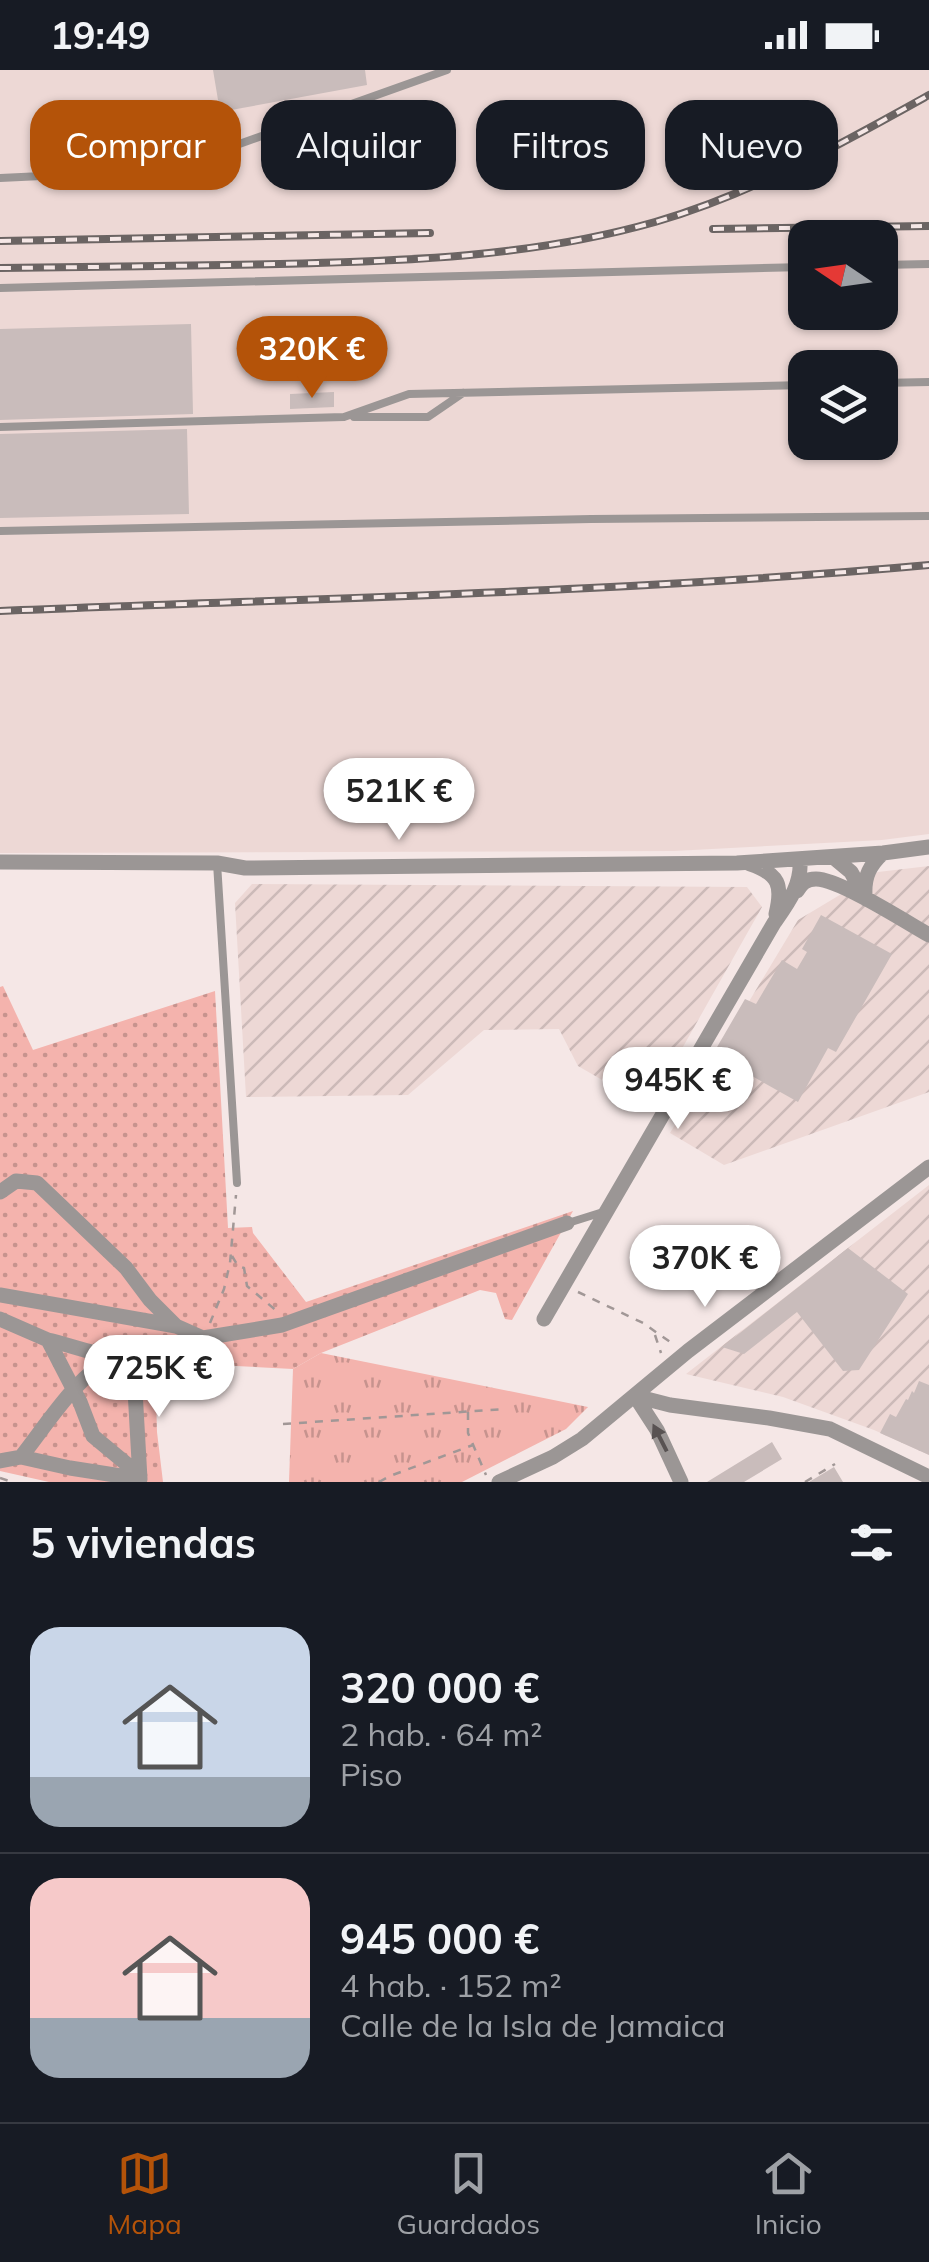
<!DOCTYPE html>
<html lang="es">
<head>
<meta charset="utf-8">
<style>
	:root { --surface:#171b24; --page:#242831; --text:#f1f3f6; --muted:#9ea1a6; --line:#363941; --accent:#b45309 }
	body { margin:0; font-family:Mulish,sans-serif; background:var(--page); color:var(--text); height:100vh; display:flex; flex-direction:column; font-size:38px; white-space:nowrap }
	* { box-sizing:border-box; margin:0 }
	p { font-size:32px; color:var(--muted) }
	.icon { flex:none; width:55px; height:55px; fill:none; stroke:currentColor; stroke-width:2; stroke-linecap:round; stroke-linejoin:round }
	.map { position:relative; height:1412px; overflow:hidden }
	.drawer { display:flex; flex-direction:column; background:var(--surface); flex:1 }
	.drawer>* { flex:none }
	.guide { position:absolute; left:30px; top:30px; width:870px; height:90px; display:flex; gap:20px }
	.needle { width:65px; rotate:283deg }
	.controls { position:absolute; left:788px; top:150px; display:grid; gap:20px }
	.controls a { display:grid; place-items:center; width:110px; height:110px; border-radius:20px; background:var(--surface); box-shadow:0 2px 8px #0004; font-size:50px }
	.price { position:absolute; translate:-50% -85px; padding:0 22px; border-radius:35px; background:#fff; color:#222; font-size:32px; line-height:65px; filter:drop-shadow(0 2px 5px #0008) }
	.price::after { content:''; position:absolute; left:50%; top:60px; width:30px; height:22px; margin-left:-15px; background:inherit; clip-path:polygon(0 0,100% 0,50% 100%) }
	.price.on { background:var(--accent); color:#fff }
	ul { padding:0; list-style:none }
	li { display:flex; align-items:center; gap:30px; height:250px; padding:0 30px }
	li+li { border-top:2px solid var(--line) }
	li span { display:grid; place-items:center; flex:none; width:280px; height:200px; border-radius:30px; color:#555 }
	li>.icon { margin-inline-start:auto }
	span .icon { width:120px; height:120px; fill:#fffc; stroke-width:1 }
	li b { font-size:42px }
	h2 { display:flex; justify-content:space-between; align-items:center; height:120px; padding:0 30px; font-size:42px }
	.tag { padding:0 35px; border-radius:30px; background:var(--surface); box-shadow:0 2px 8px #0004; font-size:35px; line-height:90px }
	.tag.on { background:var(--accent); color:#fff }
	.status { display:flex; justify-content:space-between; align-items:center; height:70px; padding:0 50px; background:var(--surface); direction:ltr }
	.status svg { height:28px; fill:currentColor }
	.tab-bar { display:flex; justify-content:space-around; align-items:center; height:140px; border-top:2px solid var(--line); background:var(--surface); font-size:28px; color:var(--muted) }
	.tab-bar a { display:grid; justify-items:center; gap:5px }
	.tab-bar .on { color:var(--accent) }
	.map>svg:first-child { display:block }
	.built { fill:#edd8d5; fill-rule:evenodd }
	.industrial { fill:url(#industrial-furrows) }
	.grass { fill:url(#grass-dots) }
	.park { fill:url(#park-tufts) }
	.building { fill:#c9bcbb }
	.lines { fill:none; stroke-linecap:round; stroke-linejoin:round }
	.path { stroke:#a19796; stroke-width:2.5; stroke-dasharray:8 8; stroke-linecap:butt }
	.lane { stroke:#9b9695; stroke-width:8 }
	.street { stroke:#9b9695; stroke-width:15 }
	.rail-casing { stroke:#6b6463; stroke-width:8 }
	.rail { stroke:#f5e7e6; stroke-width:4; stroke-dasharray:11; stroke-linecap:butt }
	.oneway { fill:#585252 }
</style>
</head>
<body>
<div class="status"><b>19:49</b><svg viewBox="0 0 49 12"><path d="M0 12V9h3v3zM5 12V6h3v6zM10 12V3h3v9zM15 12V0h3v12zM26 1h20v11H26zM47 4h2v5h-2z"/></svg></div>
<div class="map">
<svg width="929" height="1412" viewBox="0 0 929 1412">
	<defs>
		<pattern id="industrial-furrows" width="10" height="10" patternUnits="userSpaceOnUse" patternTransform="scale(2.5)"><rect width="10" height="10" fill="#edd8d5"/><path d="M-1 1l2-2M0 10L10 0M9 11l2-2" fill="none" stroke="#ccbab8"/></pattern>
		<pattern id="grass-dots" width="8" height="8" patternUnits="userSpaceOnUse" patternTransform="scale(2.5)"><rect width="8" height="8" fill="#f4b3ad"/><path d="M2 2h.1M6 6h.1" fill="none" stroke="#c7938e" stroke-width="1.8" stroke-linecap="round"/></pattern>
		<pattern id="park-tufts" width="24" height="20" patternUnits="userSpaceOnUse" patternTransform="scale(2.5)"><rect width="24" height="20" fill="#f4b3ad"/><path d="M3 7l-1-3M5 7V3M7 7l1-3M15 17l-1-3M17 17v-4M19 17l1-3" fill="none" stroke="#c7938e"/></pattern>
	</defs>
	<rect width="100%" height="100%" fill="#f5e7e6"/>
	<!-- built -->
	<path class="built" d="M 0,0 L 929,0 L 929,764 L 882,770 L 674,781 L 0,783 ZM 805,168 L 880,168 L 880,242 L 805,242 ZM 805,298 L 880,298 L 880,372 L 805,372 Z"/>
	<!-- industrial -->
	<path class="industrial" d="M 929,796 L 929,1022 L 724,1095 L 670,1063 L 798,850 L 878,802 Z
		M 252,814 L 747,817 L 762,837 L 649,1037 L 578,996 L 559,959 L 484,960 L 408,1025 L 246,1027 L 235,833 Z
		M 929,1115 L 929,1385 L 874,1360 L 783,1327 L 686,1304 Z"/>
	<!-- grass -->
	<path class="grass" d="M 3,916 L 33,980 L 215,921 L 228,1158 L 252,1157 L 253,1163 L 306,1232 L 573,1141 L 512,1250 L 505,1249 L 496,1223 L 480,1220 L 321,1283 L 293,1299 L 155,1292 L 157,1362 L 163,1412 L 49,1412 L 0,1401 L 0,917 Z"/>
	<!-- park -->
	<path class="park" d="M 321,1283 L 588,1337 L 566,1359 L 462,1412 L 289,1412 L 293,1299 Z"/>
	<!-- building -->
	<path class="building" d="M 213,0 L 365,0 L 367,15 L 220,42 Z
		M 191,254 L 193,344 L 0,350 L 0,259 Z
		M 334,322 L 334,337 L 290,339 L 290,324 Z
		M 187,359 L 189,444 L 0,448 L 0,364 Z
		M 821,845 L 892,884 L 836,982 L 828,978 L 798,1032 L 713,984 L 745,929 L 756,934 L 782,890 L 797,899 L 807,882 L 802,879 Z
		M 848,1178 L 908,1224 L 859,1300 L 843,1301 L 797,1242 L 744,1284 L 722,1277 Z
		M 919,1311 L 929,1315 L 929,1385 L 880,1363 L 890,1344 L 896,1347 L 906,1329 L 908,1330 L 912,1321 L 914,1323 Z
		M 772,1372 L 782,1389 L 744,1412 L 707,1412 Z
		M 834,1397 L 843,1412 L 809,1412 Z"/>
	<g class="lines">
		<!-- path -->
		<path class="path" d="M 232,1186 L 238,1196 L 244,1198 L 247,1216 L 278,1242
			M 578,1222 L 643,1253 L 673,1274
			M 210,1253 L 224,1219 L 230,1193 L 236,1125
			M 655,1265 L 661,1283
			M 468,1342 L 468,1363 L 486,1405
			M 283,1354 L 505,1339
			M 0,1408 L 12,1412
			M 379,1412 L 390,1406 L 473,1375
			M 805,1412 L 835,1394"/>
		<!-- lane -->
		<path class="lane" d="M 0,108 L 105,103 L 175,97 L 447,0
			M 880,195 L 929,194
			M 0,218 L 805,197
			M 880,313 L 929,312
			M 354,347 L 428,347 L 463,323
			M 0,357 L 344,347 L 409,324 L 805,315
			M 0,461 L 591,449 L 929,446
			M 217,793 L 237,1113
			M 568,1153 L 603,1142"/>
		<!-- street -->
		<path class="street" d="M 833,787 L 851,802 L 866,829
			M 0,792 L 217,793 L 245,798 L 737,793 L 883,783 L 929,777
			M 750,794 C 779,804 783,815 776,844
			M 797,821 C 802,813 806,809 816,809 C 839,809 906,852 929,865
			M 865,825 C 864,806 870,795 883,783
			M 0,1122 L 16,1111 L 37,1113 L 126,1198 L 150,1230 L 176,1256
			M 0,1225 L 176,1256 L 203,1268 L 282,1255 L 567,1153
			M 0,1249 L 48,1270 L 80,1332 L 93,1366 L 129,1396 L 140,1409
			M 544,1249 L 774,853 C 788,833 802,815 800,789
			M 48,1270 C 70,1275 95,1285 118,1287 C 147,1288 177,1277 203,1268
			M 635,1326 L 670,1335 L 769,1348 L 830,1359 L 929,1407
			M 635,1326 L 657,1360 L 681,1412
			M 21,1387 C 48,1353 76,1306 114,1287
			M 0,1391 L 21,1387 L 70,1398 L 140,1409
			M 140,1409 L 134,1302 L 144,1284
			M 499,1412 L 553,1387 L 582,1369 L 688,1281 L 929,1097"/>
		<!-- rail casing -->
		<g class="rail-casing">
			<path id="rail" d="M 713,159 L 929,156
				M 0,171 L 430,163
				M 0,198 C 93,197 187,196 280,194 C 407,191 532,187 655,152 C 752,124 841,74 929,25
				M 0,541 C 310,528 620,523 929,495"/>
		</g>
		<!-- rail -->
		<use href="#rail" class="rail"/>
	</g>
	<!-- one-way arrows -->
	<defs><path id="oneway-solid" d="M-6-.8H1V-3.2L6.5 0L1 3.2V.8H-6Z" transform="scale(2.5)"/></defs>
	<use class="oneway" href="#oneway-solid" transform="translate(660 1368) rotate(-117)"/>
</svg>
<div class="controls">
<a><svg class="needle" viewBox="-14 -14 28 28"><path d="M0-13l5 13h-10z" fill="#e53935"/><path d="M0 13l5-13h-10z" fill="#9ea1a6"/></svg></a>
<a><svg class="icon" aria-label="layers" viewBox="0 0 24 24"><path d="M12 4l9 5-9 5-9-5zM3 14l9 5 9-5"/></svg></a>
</div>
<b class="price on" style="left:312px;top:331px">320K €</b>
<b class="price" style="left:399px;top:773px">521K €</b>
<b class="price" style="left:678px;top:1062px">945K €</b>
<b class="price" style="left:705px;top:1240px">370K €</b>
<b class="price" style="left:159px;top:1350px">725K €</b>
<div class="guide">
<a class="tag on">Comprar</a>
<a class="tag">Alquilar</a>
<a class="tag">Filtros</a>
<a class="tag">Nuevo</a>
</div>
</div>
<section class="drawer">
<h2>5 viviendas<svg class="icon" aria-label="filters" viewBox="0 0 24 24"><path d="M4 7h16M4 17h16"/><circle cx="9" cy="7" r="2"/><circle cx="15" cy="17" r="2"/></svg></h2>
<ul>
<li><span style="background:linear-gradient(#c9d6e8 75%,#9aa5b1 0)"><svg class="icon" aria-label="home" viewBox="0 0 24 24"><path d="M3 11l9-7 9 7M6 9v11h12V9"/></svg></span><div><b>320 000 €</b><p>2 hab. · 64 m²</p><p>Piso</p></div></li>
<li><span style="background:linear-gradient(#f6c9c9 70%,#9aa5b1 0)"><svg class="icon" aria-label="home" viewBox="0 0 24 24"><path d="M3 11l9-7 9 7M6 9v11h12V9"/></svg></span><div><b>945 000 €</b><p>4 hab. · 152 m²</p><p>Calle de la Isla de Jamaica</p></div></li>
</ul>
</section>
<nav class="tab-bar">
<a class="on"><svg class="icon" aria-label="map" viewBox="0 0 24 24"><path d="M3 6l6-2 6 2 6-2v14l-6 2-6-2-6 2zM9 4v14M15 6v14"/></svg>Mapa</a>
<a><svg class="icon" aria-label="saved" viewBox="0 0 24 24"><path d="M7 4h10v16l-5-4-5 4z"/></svg>Guardados</a>
<a><svg class="icon" aria-label="home" viewBox="0 0 24 24"><path d="M3 11l9-7 9 7M6 9v11h12V9"/></svg>Inicio</a>
</nav>
</body>
</html>
